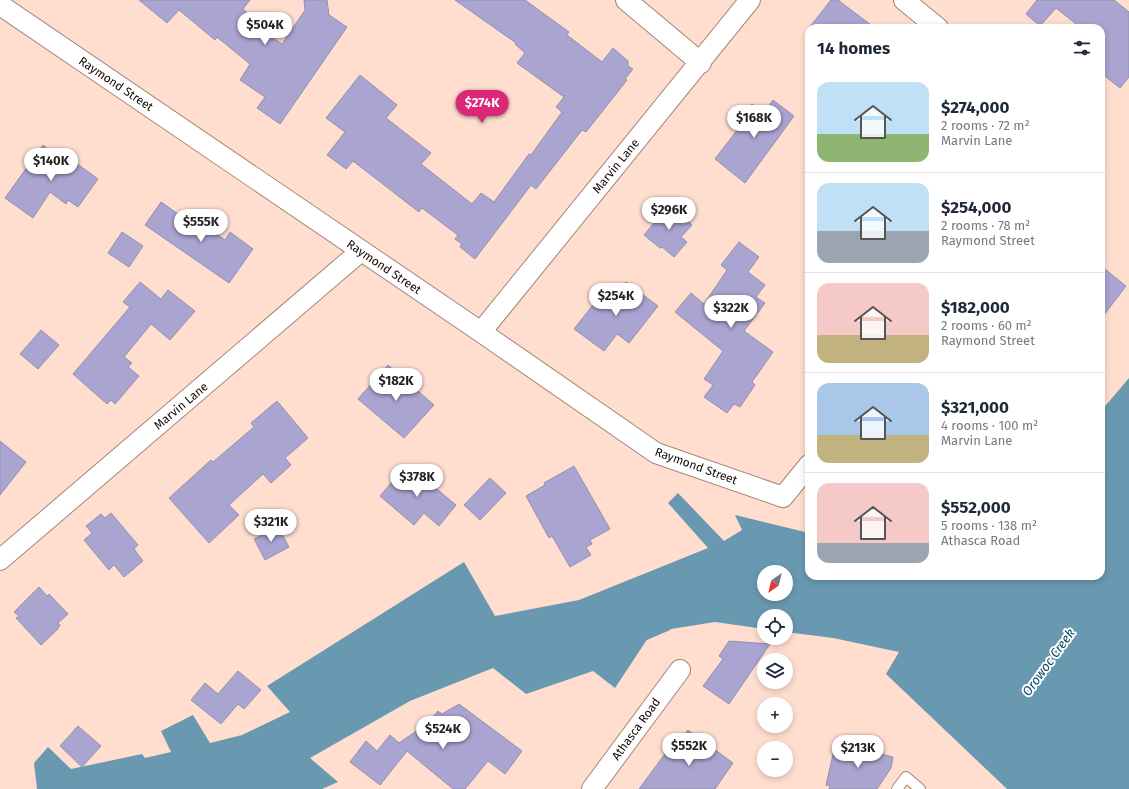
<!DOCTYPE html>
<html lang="en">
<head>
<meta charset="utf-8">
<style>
	:root { --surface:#fff; --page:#f6f6f7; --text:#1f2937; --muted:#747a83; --line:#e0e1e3; --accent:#db2777 }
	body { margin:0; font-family:"Fira Sans",sans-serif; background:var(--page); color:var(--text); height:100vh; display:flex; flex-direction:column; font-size:15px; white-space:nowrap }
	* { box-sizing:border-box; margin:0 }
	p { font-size:13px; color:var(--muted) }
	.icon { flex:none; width:22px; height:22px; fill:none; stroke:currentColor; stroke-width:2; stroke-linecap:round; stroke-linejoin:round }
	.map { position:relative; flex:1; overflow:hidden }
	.side { position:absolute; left:805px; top:24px; width:300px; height:556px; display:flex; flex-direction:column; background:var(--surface); border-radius:12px; box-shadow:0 2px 6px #0003 }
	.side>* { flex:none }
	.needle { width:26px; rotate:214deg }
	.buttons { position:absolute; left:757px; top:565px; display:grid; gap:8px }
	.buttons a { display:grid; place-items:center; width:36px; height:36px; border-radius:50%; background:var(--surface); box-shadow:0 2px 6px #0003; font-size:20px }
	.price { position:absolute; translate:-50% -34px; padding:0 9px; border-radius:14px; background:#fff; color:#222; font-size:13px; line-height:26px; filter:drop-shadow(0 1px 2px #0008) }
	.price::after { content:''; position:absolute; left:50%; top:24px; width:12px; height:9px; margin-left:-6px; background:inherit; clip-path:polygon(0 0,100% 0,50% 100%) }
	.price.selected { background:var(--accent); color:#fff }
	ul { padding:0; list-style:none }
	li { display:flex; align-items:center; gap:12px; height:100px; padding:0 12px }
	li+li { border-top:1px solid var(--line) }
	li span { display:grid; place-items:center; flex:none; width:112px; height:80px; border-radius:12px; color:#555 }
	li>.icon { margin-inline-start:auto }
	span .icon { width:48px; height:48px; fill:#fffc; stroke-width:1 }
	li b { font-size:17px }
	h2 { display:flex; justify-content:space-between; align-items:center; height:48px; padding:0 12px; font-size:17px }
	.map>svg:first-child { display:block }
	.water { fill:#6899b1; fill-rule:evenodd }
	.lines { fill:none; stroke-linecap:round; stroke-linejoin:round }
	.stream { stroke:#6899b1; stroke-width:8 }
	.building { fill:#a9a4d0; stroke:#9391ad }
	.lane-casing { stroke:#a48679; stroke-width:12 }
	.street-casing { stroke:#a48679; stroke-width:22 }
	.lane { stroke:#fff; stroke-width:10 }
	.street { stroke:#fff; stroke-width:20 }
	.labels { text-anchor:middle; stroke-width:4; stroke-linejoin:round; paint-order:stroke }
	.street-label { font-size:12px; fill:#130905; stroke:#fff }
	.water-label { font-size:13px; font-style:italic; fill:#094c66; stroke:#fff }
</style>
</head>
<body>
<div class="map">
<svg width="1129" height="789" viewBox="0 0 1129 789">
	<rect width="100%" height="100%" fill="#ffded0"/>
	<!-- water -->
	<path class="water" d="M 1129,378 L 1129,789 L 1007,789 L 886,674 L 899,652 L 833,638 L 786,632 L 786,616 L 764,616 L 764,629 L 715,622 L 652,632 L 615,688 L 593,671 L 526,694 L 493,668 L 410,701 L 310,758 L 338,782 L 322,789 L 37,789 L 34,763 L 48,747 L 71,769 L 142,754 L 145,758 L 171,752 L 161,731 L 193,715 L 210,743 L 242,735 L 290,712 L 267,686 L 464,562 L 495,616 L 579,600 L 708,548 L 668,503 L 678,493 L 724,541 L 742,530 L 735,515 L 809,533 L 809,576 L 1101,576 L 1101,411 ZM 764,572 L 786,572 L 786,594 L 764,594 Z"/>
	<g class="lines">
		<!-- stream -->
		<path class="stream" d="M 641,638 L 667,627"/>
	</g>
	<!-- building -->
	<path class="building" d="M 139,0 L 250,0 L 243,9 L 249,14 L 244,19 L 282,44 L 305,10 L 304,0 L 327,0 L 329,15 L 347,27 L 280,124 L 257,108 L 265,97 L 240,80 L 250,64 L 217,37 L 215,40 L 179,10 L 167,23 Z
		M 455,0 L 525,0 L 569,32 L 567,35 L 602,62 L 613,48 L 628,61 L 628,66 L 633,69 L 625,79 L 627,80 L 586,132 L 582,130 L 536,189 L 531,185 L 475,259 L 460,247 L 462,244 L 455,239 L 458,235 L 422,208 L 419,212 L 353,161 L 346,169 L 327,155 L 345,132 L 326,118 L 360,75 L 397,105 L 386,118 L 431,153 L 421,164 L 472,204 L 481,193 L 494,202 L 529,154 L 531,155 L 562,112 L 556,107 L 564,97 L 517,63 L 525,53 L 515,44 L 516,43 Z
		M 831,0 L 838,0 L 875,28 L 809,28 Z
		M 1037,0 L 1114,0 L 1129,12 L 1129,77 L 1120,88 L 1101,73 L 1101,28 L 1081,28 L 1056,8 L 1040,26 L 1026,14 Z
		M 773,100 L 794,116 L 745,183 L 715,159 L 738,129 L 734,127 L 752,104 L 763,113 Z
		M 43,145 L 54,154 L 57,149 L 98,179 L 78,207 L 68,200 L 66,204 L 50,192 L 33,218 L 5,198 Z
		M 161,202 L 208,235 L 211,230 L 225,240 L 230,232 L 253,249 L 229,283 L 145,225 Z
		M 669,205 L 692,225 L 681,237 L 687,242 L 674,257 L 662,247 L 660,248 L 644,235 Z
		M 122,232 L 143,246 L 129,267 L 108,253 Z
		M 739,242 L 759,257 L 748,272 L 765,285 L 756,297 L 765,303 L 744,331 L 773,352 L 752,382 L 755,385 L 740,407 L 734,404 L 727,413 L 704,397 L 713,385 L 704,379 L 723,351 L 675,312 L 691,293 L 704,304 L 727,270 L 721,265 Z
		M 1101,266 L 1126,286 L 1101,319 Z
		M 140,282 L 161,299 L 168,290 L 195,311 L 170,340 L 151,324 L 124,357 L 132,363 L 128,367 L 139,376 L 115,404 L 111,400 L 107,404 L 73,374 L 130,307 L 123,302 Z
		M 626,282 L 658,306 L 629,343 L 617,334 L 604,351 L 574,329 L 604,291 L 611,297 L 619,287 L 622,288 Z
		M 41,330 L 59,345 L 38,369 L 20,354 Z
		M 388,365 L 434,405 L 404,438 L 358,399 Z
		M 277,401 L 308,438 L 285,458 L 291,465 L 271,483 L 263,474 L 229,505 L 239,515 L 209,543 L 169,498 L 211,460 L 213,462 L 254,427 L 251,423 Z
		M 0,441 L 26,462 L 0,495 Z
		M 407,464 L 456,505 L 439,526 L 424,513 L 414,525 L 380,496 Z
		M 574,466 L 610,529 L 590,540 L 592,544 L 586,547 L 591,555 L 570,567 L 552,536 L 549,538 L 526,496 L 545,485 L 544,483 Z
		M 490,478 L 506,493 L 480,520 L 464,505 Z
		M 111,513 L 138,545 L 134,549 L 143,561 L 124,577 L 114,565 L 109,570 L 84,540 L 92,533 L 86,526 L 101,514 L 105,518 Z
		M 278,527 L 289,547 L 265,560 L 254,539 Z
		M 39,587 L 47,596 L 49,594 L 68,614 L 58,623 L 60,625 L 57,630 L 41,645 L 16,618 L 19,616 L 14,612 Z
		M 729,641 L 770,644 L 729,704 L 703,686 L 723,659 L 719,656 Z
		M 238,671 L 261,690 L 244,709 L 238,704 L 221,724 L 191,700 L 205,683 L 218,694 Z
		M 459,704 L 522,751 L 505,774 L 488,761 L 465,789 L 453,789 L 407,751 L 380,785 L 350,762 L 366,741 L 377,751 L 390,735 L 399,743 L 428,723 L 438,711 L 442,714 Z
		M 78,726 L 101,746 L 82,767 L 60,746 Z
		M 688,730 L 733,763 L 715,789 L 639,789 L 676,739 L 680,741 Z
		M 841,744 L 893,757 L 891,768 L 877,789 L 829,789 L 830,786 L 826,785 L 834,750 L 839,751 Z"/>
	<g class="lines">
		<!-- lane casing -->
		<g class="lane-casing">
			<path id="lane" d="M 897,789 L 906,777 L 920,789"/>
		</g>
		<!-- street casing -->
		<g class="street-casing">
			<path id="street" d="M 626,0 L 701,63
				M 904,0 L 938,28
				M 0,5 L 481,332 L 656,453 L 783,497 L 809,465
				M 481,332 L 750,0
				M 0,560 L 361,251
				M 592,789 L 680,670"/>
		</g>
		<!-- lane -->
		<use href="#lane" class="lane"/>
		<!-- street -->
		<use href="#street" class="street"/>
	</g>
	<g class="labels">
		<!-- street labels -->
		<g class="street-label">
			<text transform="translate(116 84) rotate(34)" y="4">Raymond Street</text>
			<text transform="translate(616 166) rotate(-51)" y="4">Marvin Lane</text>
			<text transform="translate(384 267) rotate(34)" y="4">Raymond Street</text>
			<text transform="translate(181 406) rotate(-40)" y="4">Marvin Lane</text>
			<text transform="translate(696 466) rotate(20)" y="4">Raymond Street</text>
			<text transform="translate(636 729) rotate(-54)" y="4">Athasca Road</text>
		</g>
		<!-- water labels -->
		<g class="water-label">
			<text transform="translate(1048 662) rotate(-54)" y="5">Orowoc Creek</text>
		</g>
	</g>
</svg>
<div class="buttons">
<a><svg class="needle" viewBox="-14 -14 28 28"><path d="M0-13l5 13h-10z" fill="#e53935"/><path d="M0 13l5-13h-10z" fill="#747a83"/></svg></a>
<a><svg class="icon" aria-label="locate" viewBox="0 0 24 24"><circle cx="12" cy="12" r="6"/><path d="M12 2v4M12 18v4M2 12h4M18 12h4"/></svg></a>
<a><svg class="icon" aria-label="layers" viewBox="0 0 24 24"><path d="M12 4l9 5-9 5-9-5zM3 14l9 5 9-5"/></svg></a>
<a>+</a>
<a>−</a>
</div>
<b class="price" style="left:265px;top:46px">$504K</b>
<b class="price selected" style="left:482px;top:124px">$274K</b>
<b class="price" style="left:754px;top:139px">$168K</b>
<b class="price" style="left:51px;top:182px">$140K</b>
<b class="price" style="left:669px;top:231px">$296K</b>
<b class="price" style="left:201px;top:243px">$555K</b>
<b class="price" style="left:616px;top:317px">$254K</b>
<b class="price" style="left:731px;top:329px">$322K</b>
<b class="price" style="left:396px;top:402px">$182K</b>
<b class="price" style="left:417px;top:498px">$378K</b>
<b class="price" style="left:271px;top:543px">$321K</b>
<b class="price" style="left:443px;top:750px">$524K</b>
<b class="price" style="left:689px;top:767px">$552K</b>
<b class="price" style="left:858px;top:769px">$213K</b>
<section class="side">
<h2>14 homes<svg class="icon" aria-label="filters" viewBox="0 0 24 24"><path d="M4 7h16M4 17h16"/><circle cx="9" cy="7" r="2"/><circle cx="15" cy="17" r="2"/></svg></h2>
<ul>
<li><span style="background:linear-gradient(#bfe0f5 65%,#8fb573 0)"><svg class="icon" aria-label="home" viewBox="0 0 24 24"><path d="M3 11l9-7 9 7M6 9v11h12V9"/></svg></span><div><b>$274,000</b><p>2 rooms · 72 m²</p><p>Marvin Lane</p></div></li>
<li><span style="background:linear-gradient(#bfe0f5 60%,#9aa5b1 0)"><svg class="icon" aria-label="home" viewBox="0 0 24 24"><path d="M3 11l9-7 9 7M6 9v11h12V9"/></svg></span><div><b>$254,000</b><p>2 rooms · 78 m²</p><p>Raymond Street</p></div></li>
<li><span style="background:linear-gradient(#f6c9c9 65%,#c2b280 0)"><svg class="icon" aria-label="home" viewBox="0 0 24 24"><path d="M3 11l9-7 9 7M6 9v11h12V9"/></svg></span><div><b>$182,000</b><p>2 rooms · 60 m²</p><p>Raymond Street</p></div></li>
<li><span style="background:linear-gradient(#a9c7e8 65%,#c2b280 0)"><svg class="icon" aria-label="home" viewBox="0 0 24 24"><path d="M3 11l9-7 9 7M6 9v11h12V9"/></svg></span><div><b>$321,000</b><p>4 rooms · 100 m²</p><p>Marvin Lane</p></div></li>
<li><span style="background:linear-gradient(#f6c9c9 75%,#9aa5b1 0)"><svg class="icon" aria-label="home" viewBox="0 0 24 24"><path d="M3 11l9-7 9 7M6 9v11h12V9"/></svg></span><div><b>$552,000</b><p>5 rooms · 138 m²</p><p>Athasca Road</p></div></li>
</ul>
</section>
</div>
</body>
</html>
